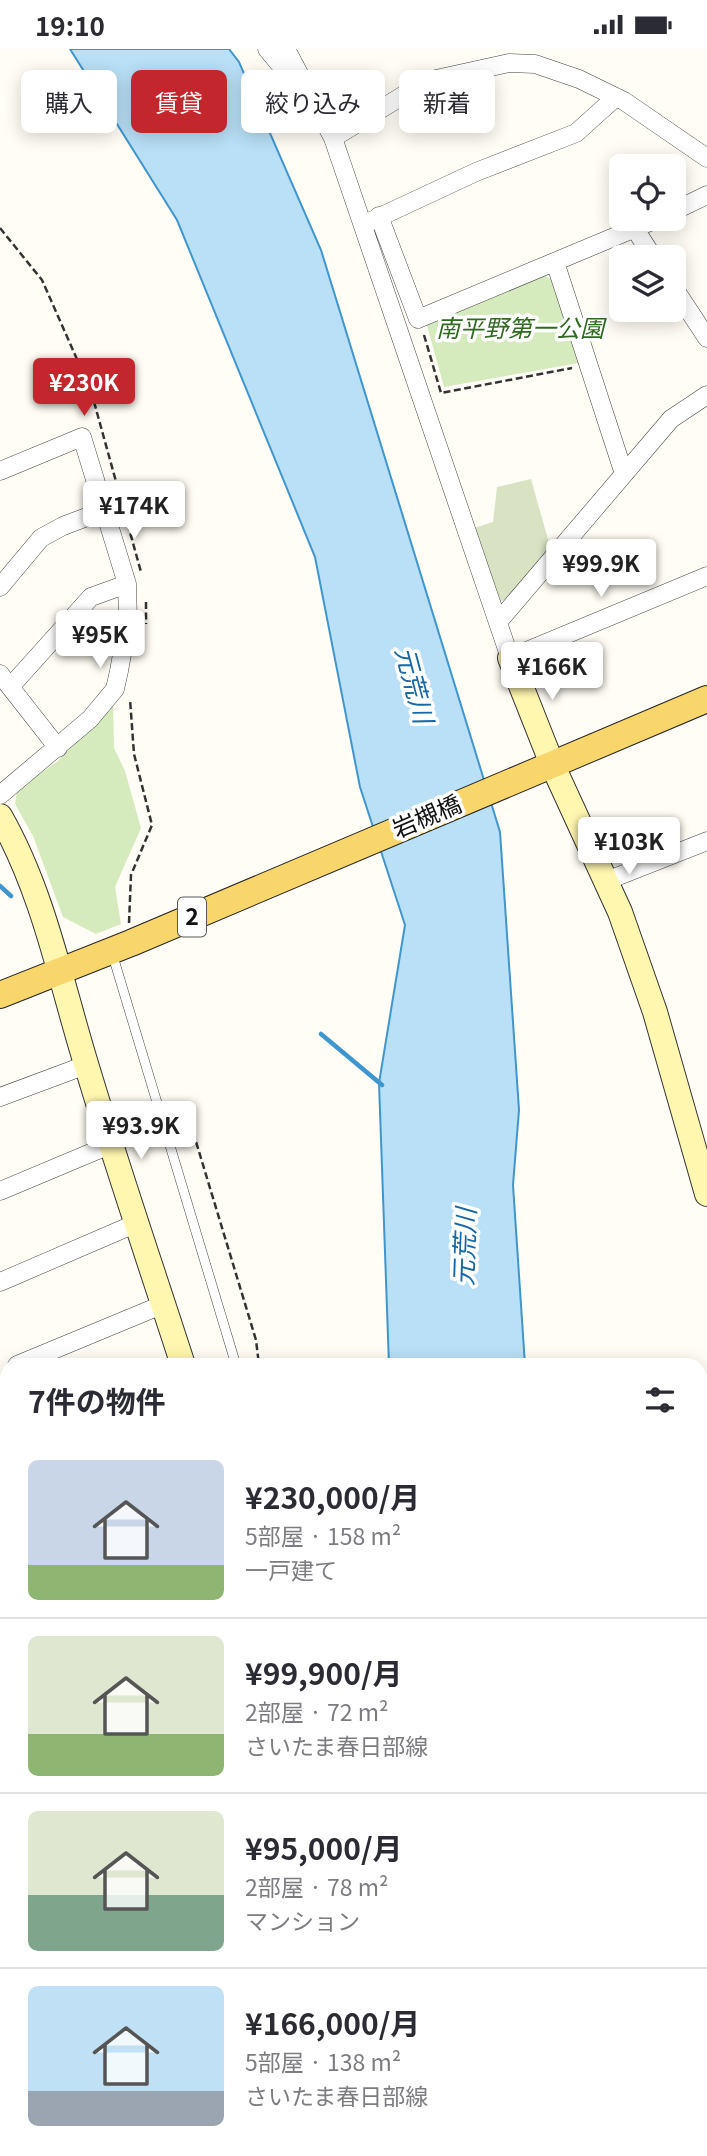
<!DOCTYPE html>
<html lang="ja">
<head>
<meta charset="utf-8">
<style>
	:root { --surface:#fff; --page:#f2f2f3; --text:#2b2b33; --muted:#7c7c81; --line:#e1e1e2; --accent:#c4262e }
	body { margin:0; font-family:Georgia,"Noto Sans JP",serif; background:var(--page); color:var(--text); height:100vh; display:flex; flex-direction:column; font-size:26px; white-space:nowrap }
	* { box-sizing:border-box; margin:0 }
	p { font-size:23px; color:var(--muted) }
	.icon { flex:none; width:38px; height:38px; fill:none; stroke:currentColor; stroke-width:2; stroke-linecap:round; stroke-linejoin:round }
	.map { position:relative; flex:1; overflow:hidden }
	.details { position:absolute; left:0px; top:1309px; width:707px; height:798px; display:flex; flex-direction:column; background:var(--surface); border-radius:21px 21px 0 0; box-shadow:0 4px 18px #0003 }
	.details>* { flex:none }
	.banner { position:absolute; left:21px; top:21px; width:665px; height:63px; display:flex; gap:14px }
	.buttons { position:absolute; left:609px; top:105px; display:grid; gap:14px }
	.buttons a { display:grid; place-items:center; width:77px; height:77px; border-radius:10px; background:var(--surface); box-shadow:0 4px 18px #0003; font-size:35px }
	.price { position:absolute; translate:-50% -60px; padding:0 16px; border-radius:7px; background:#fff; color:#222; font-size:23px; line-height:46px; filter:drop-shadow(0 2px 4px #0008) }
	.price::after { content:''; position:absolute; left:50%; top:42px; width:21px; height:16px; margin-left:-10px; background:inherit; clip-path:polygon(0 0,100% 0,50% 100%) }
	.price.active { background:var(--accent); color:#fff }
	ul { padding:0; list-style:none }
	li { display:flex; align-items:center; gap:21px; height:175px; padding:0 28px }
	li+li { border-top:2px solid var(--line) }
	li span { display:grid; place-items:center; flex:none; width:196px; height:140px; border-radius:10px; color:#555 }
	li>.icon { margin-inline-start:auto }
	span .icon { width:84px; height:84px; fill:#fffc; stroke-width:1 }
	li b { font-size:30px }
	h2 { display:flex; justify-content:space-between; align-items:center; height:84px; padding:0 28px; font-size:30px }
	.pill { padding:0 24px; border-radius:10px; background:var(--surface); box-shadow:0 4px 18px #0003; font-size:24px; line-height:63px }
	.pill.active { background:var(--accent); color:#fff }
	.status { display:flex; justify-content:space-between; align-items:center; height:49px; padding:0 35px; background:var(--surface); direction:ltr }
	.status svg { height:19px; fill:currentColor }
	.map>svg:first-child { display:block }
	.green { fill:#d5ebbd }
	.forest { fill:#b9dc9c }
	.cemetery { fill:#d9e3c4 }
	.water { fill:#b9e0f7; stroke:#3f96cf; stroke-width:2 }
	.lines { fill:none; stroke-linecap:round; stroke-linejoin:round }
	.stream { stroke:#3f96cf; stroke-width:4.5 }
	.lane-casing { stroke:#444; stroke-width:10 }
	.street-casing { stroke:#444; stroke-width:19 }
	.secondary-casing { stroke:#333; stroke-width:26 }
	.primary-casing { stroke:#222; stroke-width:28 }
	.path { stroke:#333; stroke-width:2.5; stroke-dasharray:7 3.5; stroke-linecap:butt }
	.lane { stroke:#fff; stroke-width:9 }
	.street { stroke:#fff; stroke-width:18 }
	.secondary { stroke:#fff6b0; stroke-width:24 }
	.primary { stroke:#f9d66b; stroke-width:26 }
	.labels { text-anchor:middle; stroke-width:7; stroke-linejoin:round; paint-order:stroke }
	.shield { fill:#fff; stroke:#585858; stroke-width:2 }
	.shield-label { font-size:23px; font-weight:bold; fill:#111 }
	.park-label { font-size:24px; font-style:italic; fill:#2f6b1f; stroke:#fff }
	.street-label { font-size:24px; fill:#111; stroke:#fff }
	.water-label { font-size:26px; font-style:italic; fill:#1768a6; stroke:#fff }
</style>
</head>
<body>
<div class="status"><b>19:10</b><svg viewBox="0 0 49 12"><path d="M0 12V9h3v3zM5 12V6h3v6zM10 12V3h3v9zM15 12V0h3v12zM26 1h20v11H26zM47 4h2v5h-2z"/></svg></div>
<div class="map">
<svg width="707" height="2107" viewBox="0 0 707 2107">
	<rect width="100%" height="100%" fill="#fffdf5"/>
	<!-- green -->
	<path class="green" d="M 541,225 L 551,230 L 579,314 L 444,338 L 426,273 Z
		M 113,652 L 114,699 L 125,722 L 141,779 L 115,838 L 121,875 L 96,885 L 63,868 L 33,787 L 15,755 L 17,741 L 58,712 Z
		M 7,1520 L 7,2100 L 0,2094 L 0,1523 Z
		M 7,2100 L 499,2100 L 502,2107 L 15,2107 Z"/>
	<!-- forest -->
	<path class="forest" d="M 7,1745 L 7,1819 L 0,1825 L 0,1749 Z"/>
	<!-- cemetery -->
	<path class="cemetery" d="M 531,430 L 549,494 L 542,514 L 508,551 L 496,552 L 474,479 L 493,473 L 497,438 Z"/>
	<!-- water -->
	<path class="water" d="M 70,0 L 229,0 L 239,13 L 321,201 L 500,783 L 519,1061 L 513,1136 L 525,1316 L 389,1316 L 379,1034 L 405,876 L 360,738 L 315,508 L 177,171 Z
		M 700,1972 L 707,1994 L 707,2107 L 627,2107 L 623,2100 L 700,2100 Z"/>
	<g class="lines">
		<!-- stream -->
		<path class="stream" d="M 0,837 L 11,847
			M 321,985 L 382,1036
			M 536,2100 L 550,2100"/>
		<!-- lane casing -->
		<g class="lane-casing">
			<path id="lane" d="M 112,904 L 236,1316
				M 0,1884 L 7,1881
				M 0,1917 L 7,1920
				M 0,2053 L 7,2047"/>
		</g>
		<!-- street casing -->
		<g class="street-casing">
			<path id="street" d="M 267,0 L 296,35
				M 286,0 L 333,89 L 510,609 L 707,527
				M 333,89 L 427,32 L 509,14 L 535,15 L 579,30 L 624,52 L 707,109
				M 674,162 L 707,146
				M 379,167 L 418,270 L 657,170
				M 371,172 L 476,123 L 576,84 L 616,48
				M 635,180 L 653,208
				M 555,213 L 624,425
				M 674,239 L 707,289
				M 0,422 L 82,388 L 127,535 L 128,572 L 119,622 L 115,640 L 90,670 L 0,746
				M 0,538 L 41,489 L 63,477 L 105,461
				M 498,573 L 671,370 L 707,346
				M 0,625 L 58,699
				M 11,637 L 91,548 L 127,535
				M 606,832 L 707,792
				M 0,1048 L 86,1016
				M 0,1142 L 112,1095
				M 0,1233 L 137,1174
				M 17,1316 L 164,1255
				M 0,1374 L 7,1372
				M 0,1463 L 7,1461"/>
		</g>
		<!-- secondary casing -->
		<g class="secondary-casing">
			<path id="secondary" d="M 510,609 L 552,715 L 620,863 L 655,963 L 707,1145
				M 0,767 C 44,844 61,934 87,1018 C 117,1118 151,1217 183,1316
				M 516,2100 L 520,2107
				M 0,2104 L 3,2107"/>
		</g>
		<!-- primary casing -->
		<g class="primary-casing">
			<path id="primary" d="M 0,946 L 131,894 L 707,650"/>
		</g>
		<!-- path -->
		<path class="path" d="M 0,179 L 42,231 L 91,342 L 141,523
			M 424,286 L 441,344 L 572,319
			M 146,553 L 146,575
			M 129,874 L 131,826 L 152,776 L 134,705 L 130,650
			M 187,1063 L 256,1291 L 259,1316
			M 0,1672 L 7,1671
			M 90,2100 L 94,2107
			M 144,2100 L 149,2107
			M 187,2100 L 190,2107
			M 277,2100 L 279,2107
			M 393,2107 L 404,2100"/>
		<!-- lane -->
		<use href="#lane" class="lane"/>
		<!-- street -->
		<use href="#street" class="street"/>
		<!-- secondary -->
		<use href="#secondary" class="secondary"/>
		<!-- primary -->
		<use href="#primary" class="primary"/>
	</g>
	<g class="labels">
		<!-- shield labels -->
		<rect class="shield" x="178" y="848.5" width="28" height="39" rx="5"/>
		<g class="shield-label">
			<text x="192" y="876">2</text>
		</g>
		<!-- park labels -->
		<g class="park-label">
			<text x="520" y="288">南平野第一公園</text>
		</g>
		<!-- street labels -->
		<g class="street-label">
			<text transform="translate(427 768) rotate(-23)" y="8">岩槻橋</text>
		</g>
		<!-- water labels -->
		<g class="water-label">
			<text transform="translate(414 636) rotate(75)" y="9">元荒川</text>
			<text transform="translate(465 1198) rotate(-88)" y="9">元荒川</text>
		</g>
	</g>
</svg>
<div class="buttons">
<a><svg class="icon" aria-label="locate" viewBox="0 0 24 24"><circle cx="12" cy="12" r="6"/><path d="M12 2v4M12 18v4M2 12h4M18 12h4"/></svg></a>
<a><svg class="icon" aria-label="layers" viewBox="0 0 24 24"><path d="M12 4l9 5-9 5-9-5zM3 14l9 5 9-5"/></svg></a>
</div>
<b class="price active" style="left:84px;top:369px">¥230K</b>
<b class="price" style="left:134px;top:492px">¥174K</b>
<b class="price" style="left:601px;top:550px">¥99.9K</b>
<b class="price" style="left:100px;top:621px">¥95K</b>
<b class="price" style="left:552px;top:653px">¥166K</b>
<b class="price" style="left:629px;top:828px">¥103K</b>
<b class="price" style="left:141px;top:1112px">¥93.9K</b>
<div class="banner">
<a class="pill">購入</a>
<a class="pill active">賃貸</a>
<a class="pill">絞り込み</a>
<a class="pill">新着</a>
</div>
<section class="details">
<h2>7件の物件<svg class="icon" aria-label="filters" viewBox="0 0 24 24"><path d="M4 7h16M4 17h16"/><circle cx="9" cy="7" r="2"/><circle cx="15" cy="17" r="2"/></svg></h2>
<ul>
<li><span style="background:linear-gradient(#c9d6e8 75%,#8fb573 0)"><svg class="icon" aria-label="home" viewBox="0 0 24 24"><path d="M3 11l9-7 9 7M6 9v11h12V9"/></svg></span><div><b>¥230,000/月</b><p>5部屋 · 158 m²</p><p>一戸建て</p></div></li>
<li><span style="background:linear-gradient(#dfe7d0 70%,#8fb573 0)"><svg class="icon" aria-label="home" viewBox="0 0 24 24"><path d="M3 11l9-7 9 7M6 9v11h12V9"/></svg></span><div><b>¥99,900/月</b><p>2部屋 · 72 m²</p><p>さいたま春日部線</p></div></li>
<li><span style="background:linear-gradient(#dfe7d0 60%,#7fa58c 0)"><svg class="icon" aria-label="home" viewBox="0 0 24 24"><path d="M3 11l9-7 9 7M6 9v11h12V9"/></svg></span><div><b>¥95,000/月</b><p>2部屋 · 78 m²</p><p>マンション</p></div></li>
<li><span style="background:linear-gradient(#bfe0f5 75%,#9aa5b1 0)"><svg class="icon" aria-label="home" viewBox="0 0 24 24"><path d="M3 11l9-7 9 7M6 9v11h12V9"/></svg></span><div><b>¥166,000/月</b><p>5部屋 · 138 m²</p><p>さいたま春日部線</p></div></li>
</ul>
</section>
</div>
</body>
</html>
